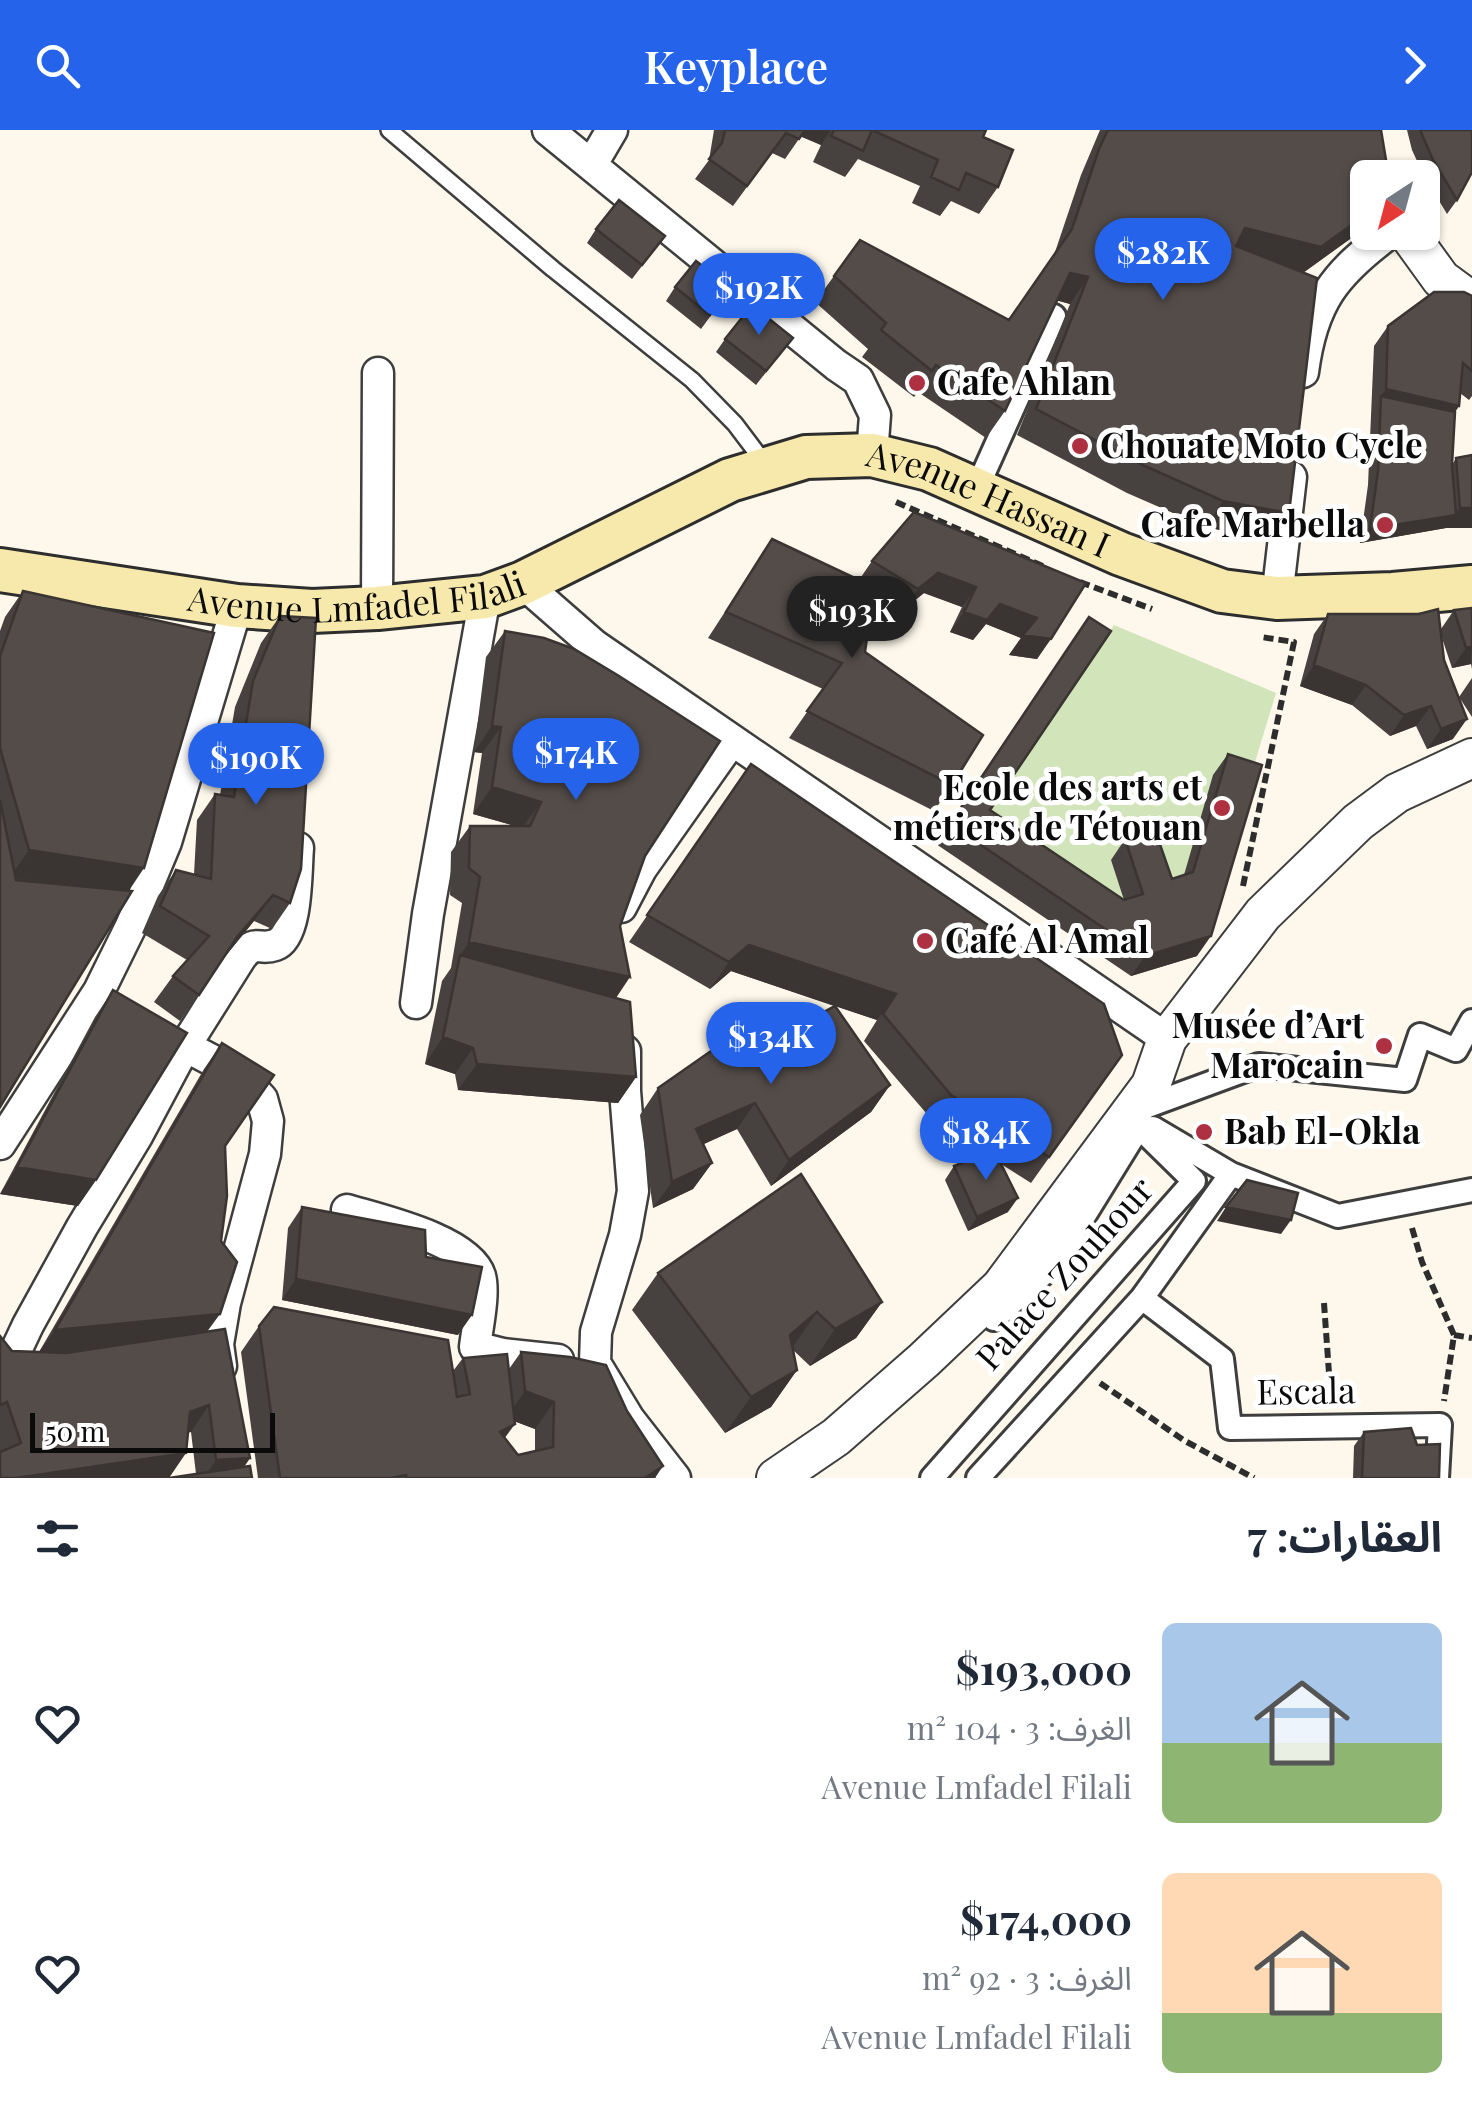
<!DOCTYPE html>
<html lang="ar">
<head>
<meta charset="utf-8">
<style>
	:root { --surface:#fff; --page:#f2f2f3; --text:#1f2937; --muted:#747a83; --accent:#2563eb }
	body { margin:0; font-family:"Playfair Display","Noto Sans Arabic",serif; background:var(--page); color:var(--text); direction:rtl; height:100vh; display:flex; flex-direction:column; font-size:38px; white-space:nowrap }
	* { box-sizing:border-box; margin:0 }
	p { font-size:32px; color:var(--muted) }
	.icon { flex:none; width:55px; height:55px; fill:none; stroke:currentColor; stroke-width:2; stroke-linecap:round; stroke-linejoin:round }
	.map { position:relative; height:1348px; overflow:hidden; direction:ltr }
	.panel { display:flex; flex-direction:column; background:var(--surface); flex:1 }
	.panel>* { flex:none }
	.needle { width:65px; rotate:216deg }
	.controls { position:absolute; left:1350px; top:30px; display:grid; gap:20px }
	.controls a { display:grid; place-items:center; width:90px; height:90px; border-radius:15px; background:var(--surface); box-shadow:0 2px 8px #0004; font-size:50px }
	.scale { position:absolute; left:30px; bottom:25px; width:245px; box-sizing:border-box; padding-left:10px; border:5px solid #0b0b0b; border-top:0; font-size:28px; line-height:35px; white-space:nowrap; color:#0b0b0b; -webkit-text-stroke:8px #fff; paint-order:stroke }
	.price { position:absolute; translate:-50% -85px; padding:0 22px; border-radius:35px; background:var(--accent); color:#fff; font-size:32px; line-height:65px; filter:drop-shadow(0 2px 5px #0008) }
	.price::after { content:''; position:absolute; left:50%; top:60px; width:30px; height:22px; margin-left:-15px; background:inherit; clip-path:polygon(0 0,100% 0,50% 100%) }
	.price.selected { background:#222; color:#fff }
	ul { padding:0; list-style:none }
	li { display:flex; align-items:center; gap:30px; height:250px; padding:0 30px }
	li span { display:grid; place-items:center; flex:none; width:280px; height:200px; border-radius:15px; color:#555 }
	li>.icon { margin-inline-start:auto }
	span .icon { width:120px; height:120px; fill:#fffc; stroke-width:1 }
	li b { font-size:42px }
	h2 { display:flex; justify-content:space-between; align-items:center; height:120px; padding:0 30px; font-size:42px }
	header { display:flex; justify-content:space-between; align-items:center; height:130px; padding:0 30px; background:var(--accent); color:#fff; font-size:45px; font-weight:600 }
	.map>svg:first-child { display:block }
	.green { fill:#d2e4b9 }
	.lines { fill:none; stroke-linecap:round; stroke-linejoin:round }
	.service-casing { stroke:#3e3e3e; stroke-width:20 }
	.pedestrian-casing { stroke:#3e3e3e; stroke-width:28 }
	.minor-casing { stroke:#3e3e3e; stroke-width:35 }
	.tertiary-casing { stroke:#3e3e3e; stroke-width:42 }
	.secondary-casing { stroke:#2d2d2d; stroke-width:48 }
	.path { stroke:#2d2d2d; stroke-width:6; stroke-dasharray:10 5; stroke-linecap:butt }
	.service { stroke:#fff; stroke-width:15 }
	.pedestrian { stroke:#fff; stroke-width:22 }
	.minor { stroke:#fff; stroke-width:30 }
	.tertiary { stroke:#fff; stroke-width:38 }
	.secondary { stroke:#f7e9ac; stroke-width:42 }
	.wall { fill:#47413f; fill-rule:evenodd }
	.shaded-wall { fill:#3a3533 }
	.building { fill:#534c49; stroke:#3a3533; stroke-width:2.5 }
	.poi-dot { fill:#ad3141; stroke:#fff; stroke-width:4 }
	.labels { text-anchor:middle; stroke-width:10; stroke-linejoin:round; paint-order:stroke }
	.poi-label { font-size:35px; font-weight:bold; fill:#0b0b0b; stroke:#fff; text-anchor:start }
	.street-label { font-size:35px; fill:#0b0b0b; stroke:#fff }
</style>
</head>
<body>
<header><svg class="icon" aria-label="forward" viewBox="0 0 24 24"><path d="M9 5l7 7-7 7"/></svg>Keyplace<svg class="icon" aria-label="search" viewBox="0 0 24 24"><circle cx="10" cy="10" r="6"/><path d="M15 15l6 6"/></svg></header>
<div class="map">
<svg width="1472" height="1348" viewBox="0 0 1472 1348">
	<rect width="100%" height="100%" fill="#fdf8eb"/>
	<!-- green -->
	<path class="green" d="M 1114,495 L 1276,563 L 1248,655 L 1178,762 L 1111,730 L 1129,784 L 976,700 Z"/>
	<g class="lines">
		<!-- service casing -->
		<g class="service-casing">
			<path id="service" d="M 389,0 L 553,139 L 692,250 L 735,294 L 766,335"/>
		</g>
		<!-- pedestrian casing -->
		<g class="pedestrian-casing">
			<path id="pedestrian" d="M 977,358 L 1054,186
				M 1137,980 L 1259,935 L 1405,950 L 1420,905 L 1456,920 L 1472,891
				M 1153,998 L 1231,1044 L 1338,1086 L 1472,1060
				M 1142,1168 L 1222,1229 L 1230,1298 L 1440,1295 L 1437,1348
				M 932,1348 L 1194,1051 L 1139,997 L 1055,1133 L 994,1189
				M 978,1348 L 1142,1168 L 1231,1044"/>
		</g>
		<!-- minor casing -->
		<g class="minor-casing">
			<path id="minor" d="M 548,0 L 836,235 L 858,250 L 875,285 L 872,325
				M 592,34 L 612,0
				M 1303,242 C 1312,172 1335,143 1391,102
				M 523,453 L 594,515 L 1167,909
				M 1277,468 L 1291,347
				M 377,478 L 378,243
				M 621,777 L 641,739 L 732,610
				M 416,873 L 428,784 L 485,467
				M 185,916 L 240,945 L 262,969 L 268,991 L 265,1024 L 225,1173 L 218,1214 L 221,1236
				M 625,921 L 625,961 L 633,1061 L 625,1105 L 596,1202 L 595,1233 L 629,1289 L 675,1348
				M 0,1014 L 99,861 L 131,796 L 166,712 L 237,476
				M 347,1080 C 380,1090 469,1110 480,1146 C 485,1163 477,1199 475,1217 L 503,1224 L 558,1230
				M 12,1229 L 28,1195 L 82,1097 L 137,1006 L 185,916 L 241,827 C 256,808 258,821 275,815 C 298,807 296,740 298,718"/>
		</g>
		<!-- tertiary casing -->
		<g class="tertiary-casing">
			<path id="tertiary" d="M 1407,102 L 1441,149 L 1472,172
				M 776,1348 L 836,1307 L 924,1230 L 1001,1157 L 1151,955 L 1167,909 L 1263,784 L 1358,692 L 1397,663 L 1472,628"/>
		</g>
		<!-- secondary casing -->
		<g class="secondary-casing">
			<g id="secondary">
				<path id="s1" d="M 0,440 L 237,476 L 312,481 L 377,478 L 485,467 L 523,453 L 730,350 L 806,327 L 872,325 L 929,339 L 1121,424 L 1222,461 L 1277,468 L 1393,464 L 1472,457"/>
			</g>
		</g>
		<!-- path -->
		<path class="path" d="M 896,372 L 1045,437
			M 1080,452 L 1152,479
			M 1243,756 L 1294,512 L 1261,507
			M 1412,1098 L 1422,1132 L 1454,1205 L 1444,1271
			M 1324,1173 L 1331,1271
			M 1454,1205 L 1472,1208
			M 1100,1253 L 1185,1311 L 1254,1348"/>
		<!-- service -->
		<use href="#service" class="service"/>
		<!-- pedestrian -->
		<use href="#pedestrian" class="pedestrian"/>
		<!-- minor -->
		<use href="#minor" class="minor"/>
		<!-- tertiary -->
		<use href="#tertiary" class="tertiary"/>
		<!-- secondary -->
		<use href="#secondary" class="secondary"/>
	</g>
	<!-- wall -->
	<path class="wall" d="M 714,0 L 986,0 L 983,7 L 998,57 L 979,84 L 951,71 L 940,86 L 912,73 L 920,56 L 858,29 L 845,47 L 813,32 L 821,15 L 801,6 L 785,29 L 772,23 L 733,76 L 695,49 L 709,30 Z
		M 1100,0 L 1381,0 L 1368,48 L 1368,96 L 1304,142 L 1289,383 L 1270,410 L 1205,397 L 1127,363 L 1017,305 L 1070,174 L 1057,170 L 1005,281 L 986,308 L 918,262 L 914,267 L 862,227 L 868,219 L 815,172 L 834,146 L 1009,190 L 1054,125 L 1081,45 Z
		M 1407,0 L 1472,0 L 1457,70 L 1447,84 L 1423,44 L 1412,20 Z
		M 596,99 L 665,106 L 632,149 L 587,113 Z
		M 675,157 L 731,158 L 701,199 L 666,171 Z
		M 1472,166 L 1472,266 L 1469,270 L 1460,263 L 1459,276 L 1455,282 L 1452,335 L 1456,328 L 1472,398 L 1446,398 L 1360,413 L 1368,355 L 1374,216 L 1388,196 Z
		M 793,208 L 756,255 L 716,222 L 725,209 Z
		M 772,409 L 859,450 L 872,431 L 1086,453 L 1037,529 L 1009,525 L 1021,508 L 986,494 L 973,510 L 950,502 L 962,477 L 924,463 L 904,479 L 873,460 L 865,522 L 952,655 L 934,681 L 789,608 L 823,559 L 708,508 Z
		M 23,461 L 129,760 L 0,977 L 0,501 L 5,487 Z
		M 1472,478 L 1472,539 L 1471,534 L 1452,538 L 1441,505 L 1453,609 L 1427,619 L 1416,596 L 1390,606 L 1352,575 L 1300,556 L 1314,504 L 1328,484 L 1441,499 L 1454,480 Z
		M 280,486 L 290,773 L 272,799 L 254,791 L 223,829 L 180,891 L 154,872 L 173,846 L 187,830 L 142,803 L 158,766 L 176,740 L 194,744 L 197,690 L 215,664 L 220,665 L 235,577 L 261,513 Z
		M 1089,487 L 990,680 L 1124,770 L 1111,730 L 1125,709 L 1172,749 L 1184,745 L 1213,645 L 1228,624 L 1197,826 L 1131,846 L 936,714 Z
		M 505,501 L 645,726 L 620,796 L 616,868 L 636,947 L 618,973 L 458,960 L 455,944 L 425,934 L 442,851 L 451,838 L 462,773 L 450,765 L 451,722 L 470,696 L 515,696 L 473,684 L 482,623 L 474,622 L 486,527 Z
		M 1472,548 L 1472,587 L 1459,567 Z
		M 751,634 L 1122,925 L 1031,1053 L 1001,1034 L 1008,1082 L 968,1101 L 945,1050 L 954,1036 L 984,1024 L 933,991 L 864,911 L 877,890 L 835,876 L 890,955 L 871,982 L 771,1056 L 737,999 L 703,1014 L 712,1033 L 693,1059 L 653,1078 L 640,985 L 658,958 L 778,907 L 834,876 L 731,841 L 710,859 L 629,812 Z
		M 113,860 L 96,1050 L 78,1076 L 0,1064 L 95,887 Z
		M 222,913 L 225,1016 L 207,1202 L 250,1328 L 244,1337 L 252,1348 L 0,1348 L 0,1206 L 12,1221 L 39,1222 L 204,939 ZM 188,1302 L 191,1302 L 196,1344 L 169,1348 Z
		M 302,1077 L 426,1127 L 458,1205 L 282,1170 L 288,1098 Z
		M 658,1143 L 882,1172 L 856,1208 L 810,1236 L 792,1219 L 797,1240 L 771,1277 L 725,1303 L 632,1180 Z
		M 259,1196 L 453,1241 L 463,1228 L 509,1239 L 521,1222 L 655,1348 L 258,1348 L 241,1222 ZM 514,1291 L 535,1299 L 535,1321 L 518,1325 L 504,1308 Z
		M 1364,1302 L 1417,1315 L 1439,1348 L 1353,1348 L 1354,1316 Z"/>
	<!-- shaded-wall -->
	<path class="shaded-wall" d="M 785,0 L 831,0 L 821,15 Z
		M 1368,83 L 1368,96 L 1303,143 L 1227,124 L 1245,98 Z
		M 1070,143 L 1088,147 L 1070,174 L 1051,169 Z
		M 1386,259 L 1459,276 L 1445,296 L 1381,266 Z
		M 1223,371 L 1289,383 L 1270,410 L 1205,397 Z
		M 1460,378 L 1472,378 L 1472,398 L 1446,398 Z
		M 1456,385 L 1446,398 L 1360,413 L 1370,399 Z
		M 938,443 L 976,457 L 962,477 L 924,463 L 904,479 L 918,459 Z
		M 1000,474 L 1037,488 L 1051,509 L 1037,529 L 1009,525 L 1021,508 L 986,494 L 973,510 L 950,502 L 964,482 Z
		M 1472,516 L 1471,534 L 1452,538 L 1466,518 Z
		M 1314,535 L 1366,555 L 1352,575 L 1300,556 Z
		M 1431,576 L 1416,596 L 1390,606 L 1404,585 Z
		M 1467,589 L 1453,609 L 1427,619 L 1441,599 Z
		M 492,596 L 501,597 L 482,623 L 474,622 Z
		M 492,657 L 541,672 L 522,698 L 473,684 Z
		M 29,720 L 144,738 L 126,765 L 10,747 Z
		M 273,765 L 254,791 L 219,834 L 237,807 Z
		M 1211,806 L 1197,826 L 1131,846 L 1145,826 Z
		M 469,812 L 630,847 L 612,874 L 460,826 Z
		M 749,815 L 896,864 L 877,890 L 731,841 L 710,859 L 729,832 Z
		M 443,907 L 473,918 L 455,944 L 425,934 Z
		M 477,934 L 636,947 L 618,973 L 458,960 Z
		M 890,955 L 871,982 L 771,1056 L 789,1030 Z
		M 755,973 L 737,999 L 678,1026 L 696,999 Z
		M 712,1033 L 693,1059 L 653,1078 L 672,1052 Z
		M 17,1037 L 96,1050 L 78,1076 L 0,1064 Z
		M 1018,1068 L 1008,1082 L 968,1101 L 977,1087 Z
		M 1226,1077 L 1291,1090 L 1281,1104 L 1217,1091 Z
		M 296,1149 L 472,1185 L 458,1205 L 282,1170 Z
		M 882,1172 L 856,1208 L 810,1236 L 835,1199 Z
		M 817,1182 L 792,1218 L 790,1205 Z
		M 220,1184 L 201,1210 L 36,1226 L 55,1200 Z
		M 797,1240 L 771,1277 L 725,1303 L 751,1267 Z
		M 525,1261 L 554,1272 L 535,1299 L 506,1288 Z
		M 209,1275 L 191,1302 L 171,1308 L 190,1282 Z
		M 515,1294 L 496,1320 L 500,1302 Z
		M 186,1323 L 169,1348 L 16,1348 Z
		M 250,1328 L 236,1348 L 204,1348 L 216,1330 Z
		M 663,1336 L 655,1348 L 645,1348 Z"/>
	<!-- building -->
	<path class="building" d="M 725,0 L 805,0 L 799,9 L 786,3 L 747,56 L 709,29 L 722,13 Z
		M 834,0 L 986,0 L 983,7 L 1013,20 L 998,57 L 966,43 L 959,60 L 931,47 L 938,30 L 872,0 L 863,21 L 831,6 Z
		M 1108,0 L 1381,0 L 1389,48 L 1368,48 L 1368,83 L 1321,117 L 1245,98 L 1236,116 L 1317,148 L 1289,383 L 1223,371 L 1145,336 L 1036,279 L 1088,147 L 1070,143 L 1005,281 L 936,235 L 932,241 L 881,200 L 886,193 L 834,146 L 860,110 L 1009,190 L 1072,99 L 1099,19 Z
		M 1420,0 L 1472,0 L 1472,42 L 1457,70 L 1433,30 Z
		M 619,70 L 665,106 L 642,135 L 596,99 Z
		M 696,131 L 731,158 L 710,185 L 675,157 Z
		M 1434,162 L 1464,162 L 1472,166 L 1472,241 L 1463,233 L 1459,276 L 1386,259 L 1388,196 Z
		M 752,175 L 793,208 L 766,241 L 725,209 Z
		M 1381,266 L 1455,282 L 1452,335 L 1456,385 L 1370,399 L 1378,341 Z
		M 1472,325 L 1472,378 L 1460,378 L 1456,328 Z
		M 914,382 L 1086,453 L 1051,509 L 1023,505 L 1037,488 L 1000,474 L 987,490 L 964,482 L 976,457 L 938,443 L 918,459 L 872,431 Z
		M 772,409 L 874,457 L 865,522 L 983,605 L 952,655 L 807,581 L 842,533 L 726,482 Z
		M 23,461 L 214,503 L 144,738 L 29,720 L 0,618 L 0,526 Z
		M 1472,478 L 1472,516 L 1466,518 L 1454,480 Z
		M 1438,479 L 1444,530 L 1467,589 L 1441,599 L 1431,576 L 1404,585 L 1366,555 L 1314,535 L 1328,484 L 1419,484 Z
		M 280,486 L 316,488 L 301,739 L 290,773 L 273,765 L 237,807 L 199,865 L 173,846 L 209,806 L 160,776 L 176,740 L 211,749 L 215,664 L 234,667 L 253,551 Z
		M 1089,487 L 1111,501 L 990,680 L 1124,770 L 1143,764 L 1125,709 L 1155,700 L 1172,749 L 1193,742 L 1228,624 L 1262,635 L 1211,806 L 1145,826 L 950,694 Z
		M 505,501 L 544,508 L 574,519 L 619,546 L 720,611 L 645,726 L 620,796 L 630,847 L 469,812 L 480,747 L 469,738 L 470,696 L 530,696 L 541,672 L 492,657 L 501,597 L 492,596 Z
		M 751,634 L 1104,874 L 1122,925 L 1049,1027 L 951,965 L 883,884 L 896,864 L 749,815 L 729,832 L 647,785 Z
		M 0,670 L 16,750 L 132,761 L 0,977 Z
		M 460,825 L 630,872 L 636,947 L 477,934 L 473,918 L 443,907 Z
		M 113,860 L 187,903 L 96,1050 L 17,1037 Z
		M 835,876 L 890,955 L 789,1030 L 755,973 L 696,999 L 712,1033 L 672,1052 L 658,958 L 754,891 L 778,907 Z
		M 222,913 L 274,945 L 225,1016 L 227,1066 L 221,1111 L 237,1132 L 220,1184 L 55,1200 Z
		M 994,1020 L 1018,1068 L 977,1087 L 954,1036 Z
		M 801,1044 L 882,1172 L 835,1199 L 817,1182 L 790,1205 L 797,1240 L 751,1267 L 658,1143 Z
		M 1247,1050 L 1298,1063 L 1291,1090 L 1226,1077 Z
		M 302,1077 L 425,1100 L 426,1127 L 482,1137 L 472,1185 L 296,1149 Z
		M 274,1177 L 448,1210 L 457,1267 L 470,1264 L 463,1228 L 507,1224 L 515,1294 L 500,1302 L 518,1325 L 553,1317 L 554,1272 L 525,1261 L 521,1222 L 570,1227 L 606,1235 L 627,1281 L 663,1336 L 645,1348 L 406,1348 L 406,1345 L 391,1348 L 280,1348 L 259,1196 Z
		M 225,1199 L 250,1328 L 216,1330 L 209,1275 L 190,1282 L 186,1323 L 16,1348 L 0,1348 L 0,1322 L 21,1313 L 7,1272 L 0,1275 L 0,1206 L 12,1221 L 66,1223 Z
		M 1411,1298 L 1417,1315 L 1440,1314 L 1439,1348 L 1362,1348 L 1364,1302 Z
		M 250,1336 L 252,1348 L 169,1348 Z"/>
	<!-- markers -->
	<g class="poi-dot">
		<circle cx="917" cy="253" r="10"/>
		<circle cx="1080" cy="316" r="10"/>
		<circle cx="1385" cy="395" r="10"/>
		<circle cx="1222" cy="678" r="10"/>
		<circle cx="925" cy="811" r="10"/>
		<circle cx="1384" cy="916" r="10"/>
		<circle cx="1204" cy="1002" r="10"/>
	</g>
	<g class="labels">
		<!-- poi labels -->
		<g class="poi-label">
			<text x="937" y="265">Cafe Ahlan</text>
			<text x="1100" y="328">Chouate Moto Cycle</text>
			<text x="1365" y="407" text-anchor="end">Cafe Marbella</text>
			<text x="1202" y="670" text-anchor="end">Ecole des arts et<tspan x="1202" dy="40">métiers de Tétouan</tspan></text>
			<text x="945" y="823">Café Al Amal</text>
			<text x="1364" y="908" text-anchor="end">Musée d’Art<tspan x="1364" dy="40">Marocain</tspan></text>
			<text x="1224" y="1014">Bab El-Okla</text>
		</g>
		<!-- street labels -->
		<g class="street-label">
			<text dy="12" stroke="none"><textPath href="#s1" startOffset="1030">Avenue Hassan I</textPath></text>
			<text dy="12" stroke="none"><textPath href="#s1" startOffset="360">Avenue Lmfadel Filali</textPath></text>
			<text transform="translate(1065 1144) rotate(-48)" y="12">Palace Zouhour</text>
			<text transform="translate(1306 1262) rotate(-1)" y="12">Escala</text>
		</g>
	</g>
</svg>
<div class="controls">
<a><svg class="needle" viewBox="-14 -14 28 28"><path d="M0-13l5 13h-10z" fill="#e53935"/><path d="M0 13l5-13h-10z" fill="#747a83"/></svg></a>
</div>
<div class="scale">50 m</div>
<b class="price" style="left:1163px;top:173px">$282K</b>
<b class="price" style="left:759px;top:208px">$192K</b>
<b class="price selected" style="left:852px;top:531px">$193K</b>
<b class="price" style="left:576px;top:673px">$174K</b>
<b class="price" style="left:256px;top:678px">$190K</b>
<b class="price" style="left:771px;top:957px">$134K</b>
<b class="price" style="left:986px;top:1053px">$184K</b>
</div>
<section class="panel">
<h2>العقارات: 7<svg class="icon" aria-label="filters" viewBox="0 0 24 24"><path d="M4 7h16M4 17h16"/><circle cx="9" cy="7" r="2"/><circle cx="15" cy="17" r="2"/></svg></h2>
<ul>
<li><span style="background:linear-gradient(#a9c7e8 60%,#8fb573 0)"><svg class="icon" aria-label="home" viewBox="0 0 24 24"><path d="M3 11l9-7 9 7M6 9v11h12V9"/></svg></span><div><b>$193,000</b><p>الغرف: 3 · 104 m²</p><p>Avenue Lmfadel Filali</p></div><svg class="icon" aria-label="heart" viewBox="0 0 24 24"><path d="M12 20l-8-8c-3-5 5-10 8-4 3-6 11-1 8 4z"/></svg></li>
<li><span style="background:linear-gradient(#ffd9b3 70%,#8fb573 0)"><svg class="icon" aria-label="home" viewBox="0 0 24 24"><path d="M3 11l9-7 9 7M6 9v11h12V9"/></svg></span><div><b>$174,000</b><p>الغرف: 3 · 92 m²</p><p>Avenue Lmfadel Filali</p></div><svg class="icon" aria-label="heart" viewBox="0 0 24 24"><path d="M12 20l-8-8c-3-5 5-10 8-4 3-6 11-1 8 4z"/></svg></li>
</ul>
</section>
</body>
</html>
